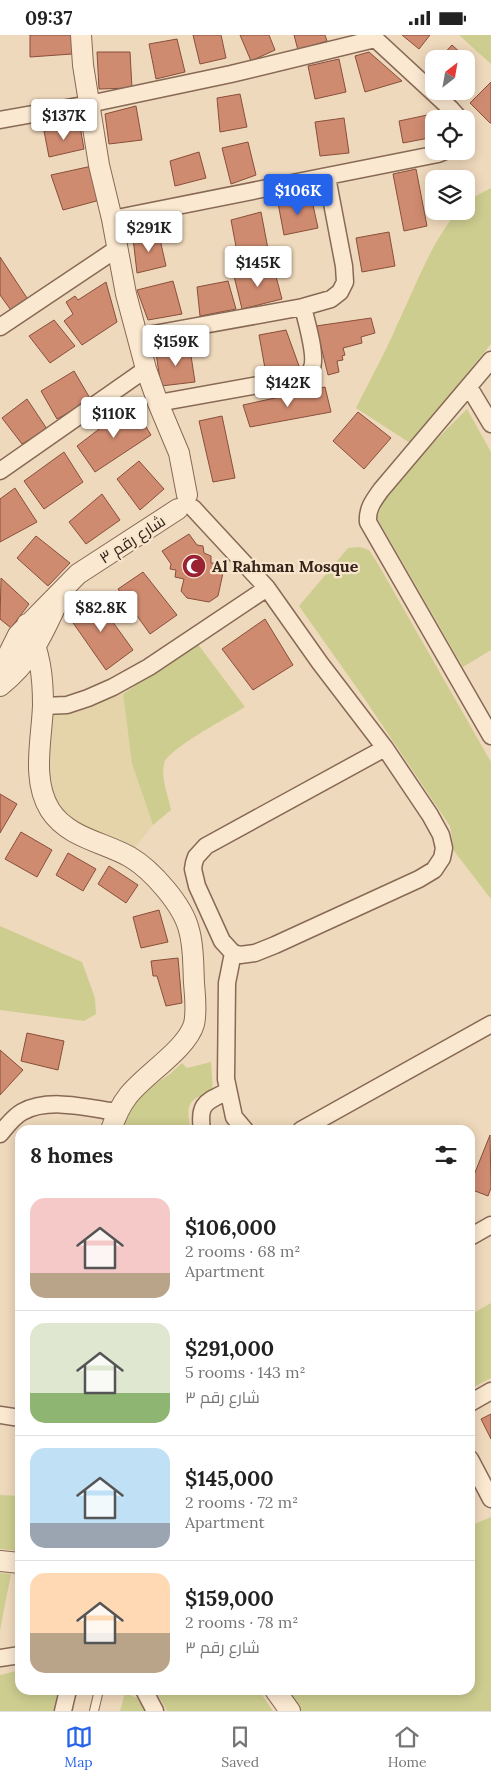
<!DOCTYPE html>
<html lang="en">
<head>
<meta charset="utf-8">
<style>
	:root { --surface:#fff; --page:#f2f2f2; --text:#222; --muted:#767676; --line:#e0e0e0; --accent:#2563eb }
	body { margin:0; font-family:Lora,Cairo,serif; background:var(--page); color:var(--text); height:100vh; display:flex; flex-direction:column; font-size:19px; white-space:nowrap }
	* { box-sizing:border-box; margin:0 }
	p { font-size:16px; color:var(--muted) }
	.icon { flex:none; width:28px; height:28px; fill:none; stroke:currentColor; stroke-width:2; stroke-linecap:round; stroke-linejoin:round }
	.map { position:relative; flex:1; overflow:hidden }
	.details { position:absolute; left:15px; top:1090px; width:460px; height:570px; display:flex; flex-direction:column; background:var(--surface); border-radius:15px; box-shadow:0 2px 12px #0003 }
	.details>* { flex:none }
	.needle { width:32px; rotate:31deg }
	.fabs { position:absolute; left:425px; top:15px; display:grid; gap:10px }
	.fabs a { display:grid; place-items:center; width:50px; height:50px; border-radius:10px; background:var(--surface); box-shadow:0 2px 12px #0003; font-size:25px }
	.price { position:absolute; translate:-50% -42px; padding:0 11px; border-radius:5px; background:#fff; color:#222; font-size:16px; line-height:32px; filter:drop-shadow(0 1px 2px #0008) }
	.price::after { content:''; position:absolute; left:50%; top:30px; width:15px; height:11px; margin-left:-8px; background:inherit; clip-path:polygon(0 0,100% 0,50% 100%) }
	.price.selected { background:var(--accent); color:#fff }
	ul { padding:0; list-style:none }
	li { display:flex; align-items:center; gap:15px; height:125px; padding:0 15px }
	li+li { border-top:1px solid var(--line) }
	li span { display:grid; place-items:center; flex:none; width:140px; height:100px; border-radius:15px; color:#555 }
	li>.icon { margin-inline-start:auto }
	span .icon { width:60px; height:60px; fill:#fffc; stroke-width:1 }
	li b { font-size:21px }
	h2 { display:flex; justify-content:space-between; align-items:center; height:60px; padding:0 15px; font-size:21px }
	.status { display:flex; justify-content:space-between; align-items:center; height:35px; padding:0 25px; background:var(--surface); direction:ltr }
	.status svg { height:14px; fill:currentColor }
	.tabs { display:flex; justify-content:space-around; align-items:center; height:70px; border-top:1px solid var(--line); background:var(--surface); font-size:14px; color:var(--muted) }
	.tabs a { display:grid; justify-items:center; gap:2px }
	.tabs .selected { color:var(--accent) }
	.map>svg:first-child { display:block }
	.farmland { fill:#e5d4aa }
	.green { fill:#cdcd90 }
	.building { fill:#cf8b70; stroke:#884f3a }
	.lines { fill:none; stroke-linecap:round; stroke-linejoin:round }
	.service-casing { stroke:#886955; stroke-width:10 }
	.minor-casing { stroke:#886955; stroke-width:19 }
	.tertiary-casing { stroke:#886955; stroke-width:22 }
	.service { stroke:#fae8d0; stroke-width:8 }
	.minor { stroke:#fae8d0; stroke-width:16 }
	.tertiary { stroke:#fae8d0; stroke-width:20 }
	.labels { text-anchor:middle; stroke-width:4.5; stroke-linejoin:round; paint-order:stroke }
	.street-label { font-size:16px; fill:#36241b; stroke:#f7e5cc }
	.poi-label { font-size:16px; font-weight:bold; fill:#36241b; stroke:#f7e5cc; text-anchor:start }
</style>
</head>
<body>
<div class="status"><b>09:37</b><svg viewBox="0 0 49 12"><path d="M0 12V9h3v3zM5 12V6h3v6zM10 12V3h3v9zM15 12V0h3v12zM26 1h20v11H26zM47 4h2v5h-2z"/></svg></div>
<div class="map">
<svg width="491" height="1676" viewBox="0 0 491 1676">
	<rect width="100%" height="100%" fill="#efd9bc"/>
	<!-- farmland -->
	<path class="farmland" d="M 123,659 L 132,729 L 153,790 L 134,814 L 79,791 L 60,778 L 50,753 L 46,706 L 53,680 Z"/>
	<!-- green -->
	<path class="green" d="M 459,0 L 491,0 L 491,29 Z
		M 491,153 L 491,309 L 410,408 L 356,373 C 370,345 385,318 397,290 C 415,253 431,207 458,176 L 466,176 L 466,168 L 470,164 Z
		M 467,374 L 491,417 L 491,615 L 463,632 L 377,483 L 383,467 L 396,445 Z
		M 360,512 L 369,515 L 378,529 L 491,727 L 491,864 L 454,816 L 450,791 L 364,663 L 299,571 L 348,513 Z
		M 197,608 L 245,672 C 229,682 167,714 164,729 C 161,744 168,760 171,775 L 153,790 L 132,729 L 123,659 Z
		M 0,891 L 82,927 L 95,963 L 96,979 L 84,986 L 0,975 Z
		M 211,1027 L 213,1057 C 188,1063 185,1070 191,1095 L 122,1095 L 129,1076 L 143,1060 L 158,1047 L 170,1039 L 182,1028 L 187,1033 Z
		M 491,1268 L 491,1343 L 470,1354 L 470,1280 Z
		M 0,1460 L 20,1461 L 20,1516 L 0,1514 Z
		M 491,1482 L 491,1676 L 301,1676 L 286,1655 L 470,1655 L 470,1491 Z
		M 0,1538 L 11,1539 L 0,1595 Z
		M 20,1635 L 20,1655 L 58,1655 L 53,1676 L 0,1676 L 0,1640 Z
		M 155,1655 L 259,1655 L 273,1676 L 167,1676 Z
		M 125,1658 L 142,1665 L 148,1676 L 120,1676 Z"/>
	<!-- building -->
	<path class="building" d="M 30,0 L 72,0 L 72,19 L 30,22 Z
		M 193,0 L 221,0 L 226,23 L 200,29 Z
		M 240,0 L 269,0 L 275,15 L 251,26 Z
		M 294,0 L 325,0 L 327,6 L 298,15 Z
		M 402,0 L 430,0 L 419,14 Z
		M 177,4 L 185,37 L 156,44 L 149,9 Z
		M 452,10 L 474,30 L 466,39 L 466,24 L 439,24 Z
		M 97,17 L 130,17 L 132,53 L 99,54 Z
		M 369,17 L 402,46 L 365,57 L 355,21 Z
		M 339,24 L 346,57 L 315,64 L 308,31 Z
		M 491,47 L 491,88 L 490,88 L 470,68 Z
		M 240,59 L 247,92 L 220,97 L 217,63 Z
		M 136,71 L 142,105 L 109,109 L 105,79 Z
		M 432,79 L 434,102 L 403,108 L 399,86 Z
		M 344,83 L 349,118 L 320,121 L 315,87 Z
		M 80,91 L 84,114 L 49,122 L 44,96 Z
		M 248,107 L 256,140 L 231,149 L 222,113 Z
		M 199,117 L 206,143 L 175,151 L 170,126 Z
		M 92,131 L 100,165 L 63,175 L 51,140 Z
		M 416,134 L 427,191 L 404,196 L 393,139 Z
		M 311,161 L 318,193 L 284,200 L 278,168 Z
		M 261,177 L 268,214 L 238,222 L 231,185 Z
		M 389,197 L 395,231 L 362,237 L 356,203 Z
		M 159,200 L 166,231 L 137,238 L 133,203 Z
		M 0,222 L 29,266 L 13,278 L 0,260 Z
		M 274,234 L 282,264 L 242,274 L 234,241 Z
		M 173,246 L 182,279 L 148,285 L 137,255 Z
		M 228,246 L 236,274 L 200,281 L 197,252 Z
		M 106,247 L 117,287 L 82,310 L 64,286 L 73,279 L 66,267 L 75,261 L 78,265 Z
		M 371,283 L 375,298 L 361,302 L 362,308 L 343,313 L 345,320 L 342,321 L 343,325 L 337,326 L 339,337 L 328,340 L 316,291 Z
		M 54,285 L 75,311 L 50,328 L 29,301 Z
		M 286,295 L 299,331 L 266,339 L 259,300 Z
		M 190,314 L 195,347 L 161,351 L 156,318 Z
		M 74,336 L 91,365 L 57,384 L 41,356 Z
		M 325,352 L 331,377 L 250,392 L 243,370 Z
		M 27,364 L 47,394 L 22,409 L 2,383 Z
		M 132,369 L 151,400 L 95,437 L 77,411 Z
		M 358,377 L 391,403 L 364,434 L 333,406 Z
		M 222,381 L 235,443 L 213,447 L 199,386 Z
		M 64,417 L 83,447 L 44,474 L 24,446 Z
		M 139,426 L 164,454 L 140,475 L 117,444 Z
		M 15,453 L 37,487 L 0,507 L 0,464 Z
		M 102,459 L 120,485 L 86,509 L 69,487 Z
		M 189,499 L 197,510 L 203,511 L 204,518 L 211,521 L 211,528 L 216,528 L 223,538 L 218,561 L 209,567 L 187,563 L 181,556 L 184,544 L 175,542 L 176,535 L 170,534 L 171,529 L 162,516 Z
		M 36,501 L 70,528 L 48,551 L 17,523 Z
		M 143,537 L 177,580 L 150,599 L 118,554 Z
		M 1,543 L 29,569 L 11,593 L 0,584 Z
		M 94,561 L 133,615 L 106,635 L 69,582 Z
		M 265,584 L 293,630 L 253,655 L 222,614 Z
		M 0,759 L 17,769 L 0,798 Z
		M 21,797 L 52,815 L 37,842 L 5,824 Z
		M 68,818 L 96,834 L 83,856 L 56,840 Z
		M 109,831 L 138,850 L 126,868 L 98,849 Z
		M 159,875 L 168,907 L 141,913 L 133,882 Z
		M 178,923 L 182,968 L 166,971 L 157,941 L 153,941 L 151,926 Z
		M 27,998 L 64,1006 L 58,1035 L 21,1026 Z
		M 0,1015 L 23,1035 L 0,1060 Z
		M 490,1100 L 491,1153 L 488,1161 L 470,1154 L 470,1150 Z
		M 491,1379 L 491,1404 L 481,1384 Z"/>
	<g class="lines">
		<!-- service casing -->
		<g class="service-casing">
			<path id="service" d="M 94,1676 L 99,1655"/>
		</g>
		<!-- minor casing -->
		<g class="minor-casing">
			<path id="minor" d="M 371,0 L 451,74 L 460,84
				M 0,85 L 89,69 L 231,39 L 375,4
				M 112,184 L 438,119 L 445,116
				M 0,292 L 118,213
				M 137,302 L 303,272 L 331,264 L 340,257 L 345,247 L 344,231 L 327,142
				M 491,325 L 381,455 C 373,466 367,474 368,487 L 491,701
				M 469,352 L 491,389
				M 158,368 L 302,342 C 305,340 309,339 311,335 C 318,323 306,286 303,272
				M 0,436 L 146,334
				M 193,473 L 267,553 L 320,628 L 385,713
				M 43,671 L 67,670 L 88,663 L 113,652 L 149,632 L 267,553
				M 385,713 L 430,780 L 441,800 L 444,813 L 442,823 L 434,835 L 419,844 L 275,910 L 255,918 L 240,920 L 233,918 L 222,906 L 197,851 L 193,834 L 194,828 L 196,822 L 206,811 Z
				M 233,918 L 227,948 L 226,1044 L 234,1082 L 245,1095
				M 202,1095 C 198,1068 206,1067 228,1056
				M 301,1095 L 491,989
				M 0,1099 C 6,1092 13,1082 22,1077 C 49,1062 88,1073 117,1077
				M 470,1202 L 491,1190
				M 470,1368 L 491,1356
				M 0,1380 L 20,1383
				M 470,1424 L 491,1464
				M 0,1623 L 20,1620
				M 144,1655 L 155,1676
				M 63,1676 L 68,1655"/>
		</g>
		<!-- tertiary casing -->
		<g class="tertiary-casing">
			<path id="tertiary" d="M 81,0 L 83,30 L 99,130 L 112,184 L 126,259 L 146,334 L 158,368 L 179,418 L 187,460
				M 27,589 C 40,618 43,640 43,670 C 42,704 31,744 50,775 C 68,803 104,807 130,822 C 152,835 183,870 189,895 C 194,912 193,930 194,948 C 195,961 197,976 194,989 C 187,1014 144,1040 128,1061 C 120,1071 115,1083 111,1095
				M 0,636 L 18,600 L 78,539 L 178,474
				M 0,651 C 31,627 43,599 59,564
				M 0,1526 L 20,1528
				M 275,1655 L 290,1676"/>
		</g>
		<!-- service -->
		<use href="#service" class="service"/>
		<!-- minor -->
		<use href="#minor" class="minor"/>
		<!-- tertiary -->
		<use href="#tertiary" class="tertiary"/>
	</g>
	<!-- icons -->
	<defs>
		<g id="mosque-disc" transform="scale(1.25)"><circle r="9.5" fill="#992333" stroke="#f7e5cc"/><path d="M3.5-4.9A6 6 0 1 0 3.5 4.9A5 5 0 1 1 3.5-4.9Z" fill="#fff"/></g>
	</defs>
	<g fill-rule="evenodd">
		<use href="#mosque-disc" x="194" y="531"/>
	</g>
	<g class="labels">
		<!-- street labels -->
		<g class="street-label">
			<text transform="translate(132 504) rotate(-33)" y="6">شارع رقم ٣</text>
		</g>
		<!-- poi labels -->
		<g class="poi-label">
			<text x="212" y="537">Al Rahman Mosque</text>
		</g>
	</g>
</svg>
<div class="fabs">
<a><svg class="needle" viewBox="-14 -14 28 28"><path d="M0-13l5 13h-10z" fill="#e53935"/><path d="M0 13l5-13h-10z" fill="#767676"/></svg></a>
<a><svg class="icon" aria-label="locate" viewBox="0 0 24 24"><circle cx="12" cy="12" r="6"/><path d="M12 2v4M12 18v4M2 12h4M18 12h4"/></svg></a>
<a><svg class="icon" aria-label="layers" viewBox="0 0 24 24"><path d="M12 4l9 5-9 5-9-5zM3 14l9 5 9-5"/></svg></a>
</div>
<b class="price" style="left:64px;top:106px">$137K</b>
<b class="price selected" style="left:298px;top:181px">$106K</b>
<b class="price" style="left:149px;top:218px">$291K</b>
<b class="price" style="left:258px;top:253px">$145K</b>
<b class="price" style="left:176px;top:332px">$159K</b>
<b class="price" style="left:288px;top:373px">$142K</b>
<b class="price" style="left:114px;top:404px">$110K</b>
<b class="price" style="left:101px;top:598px">$82.8K</b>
<section class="details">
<h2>8 homes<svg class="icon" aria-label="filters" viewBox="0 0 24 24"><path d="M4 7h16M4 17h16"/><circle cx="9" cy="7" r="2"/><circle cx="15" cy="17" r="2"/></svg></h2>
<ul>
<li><span style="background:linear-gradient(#f6c9c9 75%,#b9a48a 0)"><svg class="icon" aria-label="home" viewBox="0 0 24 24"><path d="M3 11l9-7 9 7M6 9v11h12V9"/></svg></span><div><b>$106,000</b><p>2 rooms · 68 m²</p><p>Apartment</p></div></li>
<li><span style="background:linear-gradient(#dfe7d0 70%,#8fb573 0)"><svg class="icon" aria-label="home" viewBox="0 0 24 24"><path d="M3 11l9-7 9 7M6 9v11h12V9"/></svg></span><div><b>$291,000</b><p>5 rooms · 143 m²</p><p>شارع رقم ٣</p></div></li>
<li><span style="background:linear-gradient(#bfe0f5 75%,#9aa5b1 0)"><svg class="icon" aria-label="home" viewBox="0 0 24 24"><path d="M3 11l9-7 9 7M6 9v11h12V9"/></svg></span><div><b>$145,000</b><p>2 rooms · 72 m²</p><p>Apartment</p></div></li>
<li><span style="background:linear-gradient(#ffd9b3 60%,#b9a48a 0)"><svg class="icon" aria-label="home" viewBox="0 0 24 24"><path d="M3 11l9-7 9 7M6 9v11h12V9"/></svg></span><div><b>$159,000</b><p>2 rooms · 78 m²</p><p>شارع رقم ٣</p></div></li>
</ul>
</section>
</div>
<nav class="tabs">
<a class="selected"><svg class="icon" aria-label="map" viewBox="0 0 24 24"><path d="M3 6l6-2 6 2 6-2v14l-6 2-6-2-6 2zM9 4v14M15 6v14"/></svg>Map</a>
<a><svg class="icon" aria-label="saved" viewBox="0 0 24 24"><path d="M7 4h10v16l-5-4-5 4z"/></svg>Saved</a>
<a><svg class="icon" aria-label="home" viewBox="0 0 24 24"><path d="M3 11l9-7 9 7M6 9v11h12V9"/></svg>Home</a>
</nav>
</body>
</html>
